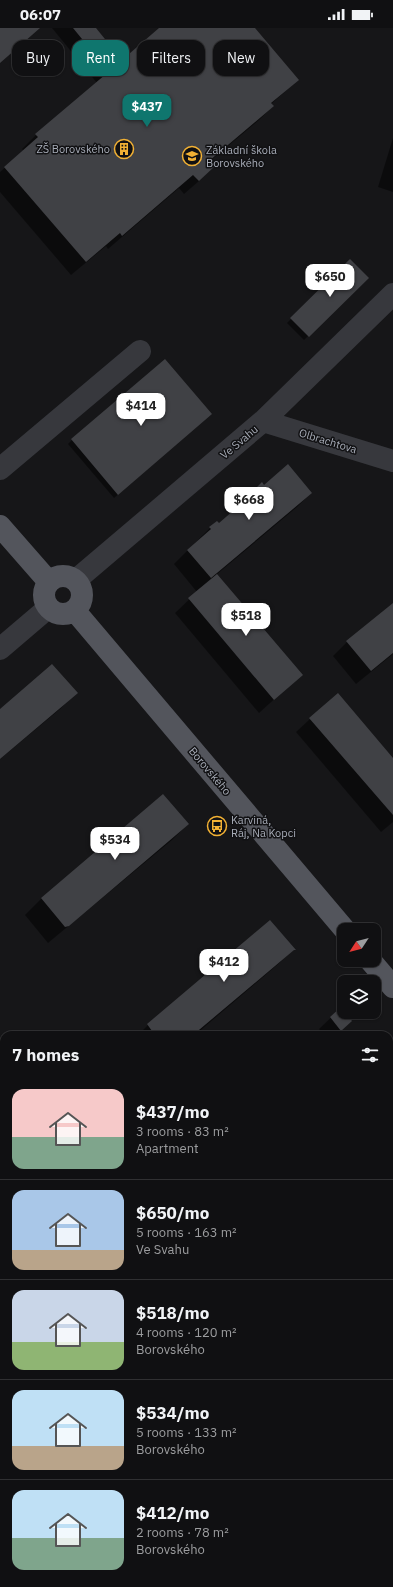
<!DOCTYPE html>
<html lang="en">
<head>
<meta charset="utf-8">
<style>
	:root { --surface:#101012; --page:#19191b; --text:#f1f3f6; --muted:#9c9d9f; --line:#303032; --accent:#0f766e }
	body { margin:0; font-family:"IBM Plex Sans",sans-serif; background:var(--page); color:var(--text); height:100vh; display:flex; flex-direction:column; font-size:15px; white-space:nowrap }
	* { box-sizing:border-box; margin:0 }
	p { font-size:13px; color:var(--muted) }
	.icon { flex:none; width:22px; height:22px; fill:none; stroke:currentColor; stroke-width:2; stroke-linecap:round; stroke-linejoin:round }
	.map { position:relative; flex:1; overflow:hidden }
	.panel { position:absolute; left:0px; top:1003px; width:393px; height:556px; display:flex; flex-direction:column; background:var(--surface); border-radius:12px 12px 0 0; box-shadow:0 1px 3px #0004,0 0 0 1px var(--line) }
	.panel>* { flex:none }
	.banner { position:absolute; left:12px; top:12px; width:369px; height:36px; display:flex; gap:8px }
	.needle { width:26px; rotate:234deg }
	.buttons { position:absolute; left:337px; top:895px; display:grid; gap:8px }
	.buttons a { display:grid; place-items:center; width:44px; height:44px; border-radius:8px; background:var(--surface); box-shadow:0 1px 3px #0004,0 0 0 1px var(--line); font-size:20px }
	.price { position:absolute; translate:-50% -34px; padding:0 9px; border-radius:8px; background:#fff; color:#222; font-size:13px; line-height:26px; filter:drop-shadow(0 1px 2px #0008) }
	.price::after { content:''; position:absolute; left:50%; top:24px; width:12px; height:9px; margin-left:-6px; background:inherit; clip-path:polygon(0 0,100% 0,50% 100%) }
	.price.selected { background:var(--accent); color:#fff }
	ul { padding:0; list-style:none }
	li { display:flex; align-items:center; gap:12px; height:100px; padding:0 12px }
	li+li { border-top:1px solid var(--line) }
	li span { display:grid; place-items:center; flex:none; width:112px; height:80px; border-radius:12px; color:#555 }
	li>.icon { margin-inline-start:auto }
	span .icon { width:48px; height:48px; fill:#fffc; stroke-width:1 }
	li b { font-size:17px }
	h2 { display:flex; justify-content:space-between; align-items:center; height:48px; padding:0 12px; font-size:17px }
	.tag { padding:0 14px; border-radius:12px; background:var(--surface); box-shadow:0 1px 3px #0004,0 0 0 1px var(--line); font-size:14px; line-height:36px }
	.tag.selected { background:var(--accent); color:#fff }
	.status { display:flex; justify-content:space-between; align-items:center; height:28px; padding:0 20px; background:var(--surface); direction:ltr }
	.status svg { height:11px; fill:currentColor }
	.map>svg:first-child { display:block }
	.shadow { fill:#0007 }
	.building { fill:#404145 }
	.lines { fill:none; stroke-linecap:round; stroke-linejoin:round }
	.minor { stroke:#37383d; stroke-width:22 }
	.major { stroke:#53555c; stroke-width:22 }
	.labels { text-anchor:middle; stroke-width:3; stroke-linejoin:round; paint-order:stroke }
	.poi-label { font-size:11px; fill:#a8adb8; stroke:#111113; text-anchor:start }
	.street-label { font-size:11px; fill:#a8adb8; stroke:#111113 }
</style>
</head>
<body>
<div class="status"><b>06:07</b><svg viewBox="0 0 49 12"><path d="M0 12V9h3v3zM5 12V6h3v6zM10 12V3h3v9zM15 12V0h3v12zM26 1h20v11H26zM47 4h2v5h-2z"/></svg></div>
<div class="map">
<svg width="393" height="1559" viewBox="0 0 393 1559">
	<rect width="100%" height="100%" fill="#161618"/>
	<!-- shadow -->
	<path class="shadow" d="M 52,0 L 95,0 L 122,33 L 160,0 L 254,0 L 298,52 L 271,76 L 273,78 L 259,92 L 209,134 L 213,139 L 199,153 L 184,166 L 179,160 L 108,221 L 106,218 L 71,247 L 0,164 L 0,144 L 24,123 L 22,121 L 36,107 L 97,55 Z
		M 393,110 L 393,164 L 378,159 Z
		M 350,232 L 367,250 L 304,312 L 287,295 Z
		M 206,390 L 114,470 L 68,416 L 72,412 Z
		M 264,458 L 311,465 L 297,479 L 216,547 L 301,647 L 259,685 L 175,585 L 197,564 L 174,536 L 210,500 L 219,496 L 242,476 L 255,461 Z
		M 393,576 L 393,626 L 356,656 L 333,628 L 347,614 Z
		M 76,665 L 60,681 L 0,731 L 0,682 Z
		M 310,691 L 393,731 L 393,794 L 381,804 L 296,704 Z
		M 163,768 L 188,796 L 172,812 L 48,915 L 25,887 L 41,871 Z
		M 294,921 L 277,937 L 195,1007 L 138,1007 L 148,997 Z
		M 341,980 L 351,993 L 336,1007 L 324,1007 L 319,1001 Z
		M 0,1015 L 4,1020 L 4,1088 L 0,1084 Z
		M 0,1199 L 4,1200 L 4,1254 L 0,1254 Z
		M 114,1555 L 171,1555 L 166,1559 L 118,1559 Z
		M 311,1555 L 370,1555 L 365,1559 L 307,1559 Z
		M 39,1556 L 41,1559 L 36,1559 Z"/>
	<!-- building -->
	<path class="building" d="M 0,0 L 40,0 L 0,35 Z
		M 73,0 L 96,0 L 122,32 L 159,0 L 255,0 L 299,52 L 271,75 L 274,78 L 209,133 L 214,139 L 199,153 L 193,147 L 122,208 L 120,205 L 86,234 L 4,139 L 38,109 L 35,106 L 106,46 L 109,49 L 114,45 L 111,42 L 109,44 Z
		M 350,231 L 369,250 L 309,309 L 290,290 Z
		M 165,331 L 212,386 L 118,467 L 71,411 Z
		M 288,436 L 312,465 L 211,550 L 187,522 L 211,501 L 209,499 L 217,493 L 219,495 L 256,463 L 255,461 L 262,454 L 264,457 Z
		M 217,546 L 303,647 L 274,672 L 188,570 Z
		M 393,575 L 393,625 L 371,643 L 346,613 Z
		M 52,636 L 78,665 L 0,731 L 0,681 Z
		M 338,665 L 393,730 L 393,787 L 309,690 Z
		M 163,766 L 189,796 L 69,898 L 65,899 L 41,870 Z
		M 270,892 L 296,922 L 294,922 L 193,1007 L 157,1007 L 152,1003 L 147,996 Z
		M 341,979 L 352,993 L 341,1003 L 330,989 Z
		M 0,1013 L 4,1018 L 4,1079 L 0,1075 Z
		M 389,1032 L 393,1037 L 393,1054 L 389,1058 Z
		M 0,1198 L 4,1199 L 4,1237 L 0,1237 Z
		M 393,1263 L 393,1313 L 389,1316 L 389,1267 Z
		M 393,1484 L 393,1535 L 389,1538 L 389,1488 Z
		M 5,1555 L 10,1555 L 13,1559 L 0,1559 Z
		M 135,1555 L 170,1555 L 165,1559 L 139,1559 Z
		M 331,1555 L 368,1555 L 363,1559 L 335,1559 Z"/>
	<g class="lines">
		<!-- minor -->
		<path class="minor" d="M 263,393 L 393,433
			M 0,441 L 140,323
			M 76,552 L 263,393 L 393,266
			M 0,621 L 48,580
			M 389,1185 L 393,1182
			M 0,1367 L 4,1367
			M 286,1555 L 289,1559"/>
		<!-- major -->
		<path class="major" d="M 0,498 L 49,554
			M44 567a19 19 0 1 1 38 0a19 19 0 1 1-38 0Z
			M 75,583 L 345,902
			M 370,932 L 393,959"/>
	</g>
	<!-- icons -->
	<defs>
		<g id="building-ring" transform="scale(1)"><circle r="9.5" fill="#111113" stroke="#f2b134" stroke-width="1.5"/><path d="M-4-6H4V6H1V3H-1V6H-4ZM-2.5-4.3h1.7v1.8h-1.7ZM.8-4.3h1.7v1.8H.8ZM-2.5-1h1.7V.8h-1.7ZM.8-1h1.7V.8H.8Z" fill="#f2b134"/></g>
		<g id="school-ring" transform="scale(1)"><circle r="9.5" fill="#111113" stroke="#f2b134" stroke-width="1.5"/><path d="M0-5L7-2L0 1L-7-2ZM-4 1L0 2.5L4 1V4Q0 6-4 4Z" fill="#f2b134"/></g>
		<g id="bus-ring" transform="scale(1)"><circle r="9.5" fill="#111113" stroke="#f2b134" stroke-width="1.5"/><path d="M-5-6H5V4H4V6H2V4H-2V6H-4V4H-5ZM-3.5-4V0h7V-4ZM-3.5 1.2v1.5H-2V1.2ZM2 1.2v1.5H3.5V1.2Z" fill="#f2b134"/></g>
	</defs>
	<g fill-rule="evenodd">
		<use href="#building-ring" x="124" y="121"/>
		<use href="#school-ring" x="192" y="128"/>
		<use href="#bus-ring" x="217" y="798"/>
	</g>
	<g class="labels">
		<!-- poi labels -->
		<g class="poi-label">
			<text x="110" y="125" text-anchor="end">ZŠ Borovského</text>
			<text x="206" y="126">Základní škola<tspan x="206" dy="13">Borovského</tspan></text>
			<text x="231" y="796">Karviná,<tspan x="231" dy="13">Ráj, Na Kopci</tspan></text>
		</g>
		<!-- street labels -->
		<g class="street-label">
			<text transform="translate(328 413) rotate(17)" y="4">Olbrachtova</text>
			<text transform="translate(239 414) rotate(-40)" y="4">Ve Svahu</text>
			<text transform="translate(210 743) rotate(50)" y="4">Borovského</text>
		</g>
	</g>
</svg>
<div class="buttons">
<a><svg class="needle" viewBox="-14 -14 28 28"><path d="M0-13l5 13h-10z" fill="#e53935"/><path d="M0 13l5-13h-10z" fill="#9c9d9f"/></svg></a>
<a><svg class="icon" aria-label="layers" viewBox="0 0 24 24"><path d="M12 4l9 5-9 5-9-5zM3 14l9 5 9-5"/></svg></a>
</div>
<b class="price selected" style="left:147px;top:100px">$437</b>
<b class="price" style="left:330px;top:270px">$650</b>
<b class="price" style="left:141px;top:399px">$414</b>
<b class="price" style="left:249px;top:493px">$668</b>
<b class="price" style="left:246px;top:609px">$518</b>
<b class="price" style="left:115px;top:833px">$534</b>
<b class="price" style="left:224px;top:955px">$412</b>
<div class="banner">
<a class="tag">Buy</a>
<a class="tag selected">Rent</a>
<a class="tag">Filters</a>
<a class="tag">New</a>
</div>
<section class="panel">
<h2>7 homes<svg class="icon" aria-label="filters" viewBox="0 0 24 24"><path d="M4 7h16M4 17h16"/><circle cx="9" cy="7" r="2"/><circle cx="15" cy="17" r="2"/></svg></h2>
<ul>
<li><span style="background:linear-gradient(#f6c9c9 60%,#7fa58c 0)"><svg class="icon" aria-label="home" viewBox="0 0 24 24"><path d="M3 11l9-7 9 7M6 9v11h12V9"/></svg></span><div><b>$437/mo</b><p>3 rooms · 83 m²</p><p>Apartment</p></div></li>
<li><span style="background:linear-gradient(#a9c7e8 75%,#b9a48a 0)"><svg class="icon" aria-label="home" viewBox="0 0 24 24"><path d="M3 11l9-7 9 7M6 9v11h12V9"/></svg></span><div><b>$650/mo</b><p>5 rooms · 163 m²</p><p>Ve Svahu</p></div></li>
<li><span style="background:linear-gradient(#c9d6e8 65%,#8fb573 0)"><svg class="icon" aria-label="home" viewBox="0 0 24 24"><path d="M3 11l9-7 9 7M6 9v11h12V9"/></svg></span><div><b>$518/mo</b><p>4 rooms · 120 m²</p><p>Borovského</p></div></li>
<li><span style="background:linear-gradient(#bfe0f5 70%,#b9a48a 0)"><svg class="icon" aria-label="home" viewBox="0 0 24 24"><path d="M3 11l9-7 9 7M6 9v11h12V9"/></svg></span><div><b>$534/mo</b><p>5 rooms · 133 m²</p><p>Borovského</p></div></li>
<li><span style="background:linear-gradient(#bfe0f5 60%,#7fa58c 0)"><svg class="icon" aria-label="home" viewBox="0 0 24 24"><path d="M3 11l9-7 9 7M6 9v11h12V9"/></svg></span><div><b>$412/mo</b><p>2 rooms · 78 m²</p><p>Borovského</p></div></li>
</ul>
</section>
</div>
</body>
</html>
